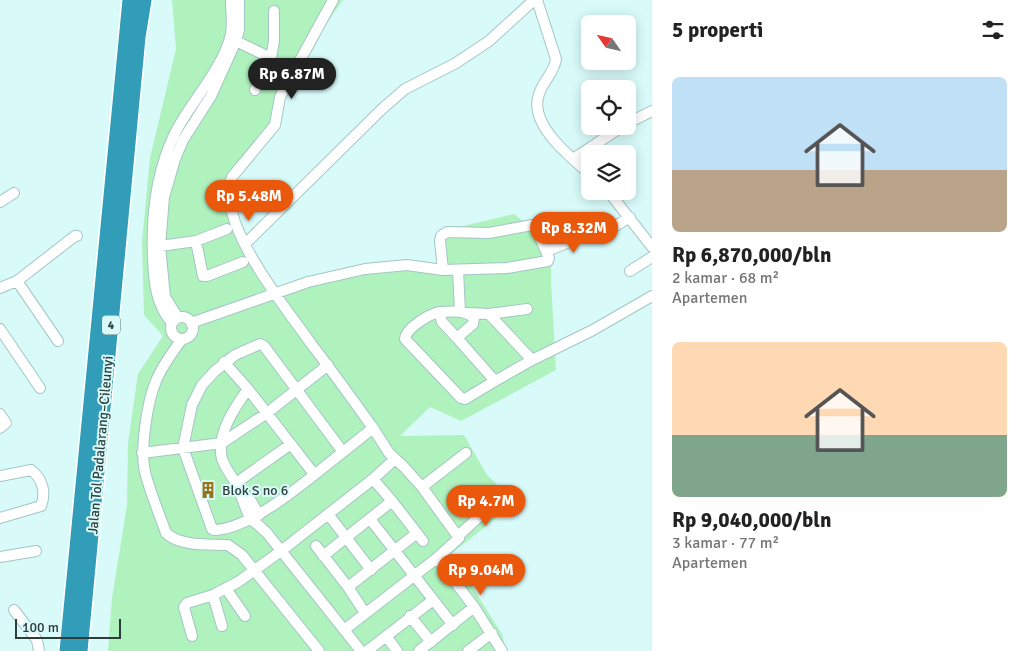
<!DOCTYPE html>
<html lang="id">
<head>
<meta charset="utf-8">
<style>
	:root { --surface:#fff; --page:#f2f2f2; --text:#222; --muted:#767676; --accent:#ea580c }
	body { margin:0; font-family:Signika,sans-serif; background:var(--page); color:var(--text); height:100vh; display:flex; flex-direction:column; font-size:19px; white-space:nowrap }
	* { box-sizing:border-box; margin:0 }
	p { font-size:16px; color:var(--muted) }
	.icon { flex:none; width:28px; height:28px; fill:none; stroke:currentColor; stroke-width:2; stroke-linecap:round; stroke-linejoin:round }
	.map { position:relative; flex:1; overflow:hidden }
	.side { display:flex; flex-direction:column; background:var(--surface); width:375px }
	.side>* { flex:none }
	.needle { width:32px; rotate:304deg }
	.controls { position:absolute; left:581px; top:15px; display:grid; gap:10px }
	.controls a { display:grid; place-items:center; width:55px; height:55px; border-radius:8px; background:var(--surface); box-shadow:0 2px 12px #0003; font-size:25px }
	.scale { position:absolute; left:15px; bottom:12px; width:106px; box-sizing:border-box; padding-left:5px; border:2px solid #2e3c3c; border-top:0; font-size:14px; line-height:18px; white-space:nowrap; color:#2e3c3c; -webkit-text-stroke:4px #d8fbfa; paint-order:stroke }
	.price { position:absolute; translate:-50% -42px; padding:0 11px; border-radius:18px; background:var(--accent); color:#fff; font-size:16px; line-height:32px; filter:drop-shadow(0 1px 2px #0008) }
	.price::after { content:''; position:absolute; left:50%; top:30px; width:15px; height:11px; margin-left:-8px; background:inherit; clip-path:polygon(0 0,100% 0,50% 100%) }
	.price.on { background:#222; color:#fff }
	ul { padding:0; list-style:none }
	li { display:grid; align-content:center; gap:10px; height:265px; padding:0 20px }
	li span { display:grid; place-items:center; height:155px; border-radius:8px; color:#555 }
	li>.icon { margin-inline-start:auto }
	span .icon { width:90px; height:90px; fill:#fffc; stroke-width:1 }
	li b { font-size:21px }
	h2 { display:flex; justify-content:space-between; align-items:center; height:60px; padding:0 20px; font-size:21px }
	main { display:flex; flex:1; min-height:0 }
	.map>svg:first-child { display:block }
	.green { fill:#aff2be }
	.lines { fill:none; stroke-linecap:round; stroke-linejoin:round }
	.minor-casing { stroke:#a4c5c5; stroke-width:12 }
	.highway-casing { stroke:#fff; stroke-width:18 }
	.minor { stroke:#fff; stroke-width:10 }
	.highway { stroke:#319db9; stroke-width:15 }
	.labels { text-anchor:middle; stroke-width:4; stroke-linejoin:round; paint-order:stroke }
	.shield { fill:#d8fbfa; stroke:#617575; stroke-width:1 }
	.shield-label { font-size:12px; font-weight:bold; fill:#2e3c3c }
	.street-label { font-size:14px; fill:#2e3c3c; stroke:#d8fbfa }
	.poi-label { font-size:14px; fill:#2e3c3c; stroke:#d8fbfa; text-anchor:start }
</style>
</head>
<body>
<main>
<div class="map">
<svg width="652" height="651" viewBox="0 0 652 651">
	<rect width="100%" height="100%" fill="#d8fbfa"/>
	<!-- green -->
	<path class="green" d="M 172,0 L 343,0 L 300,61 L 275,125 L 231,177 L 236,223 L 266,280 L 282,289 L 365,267 L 440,268 L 446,230 L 514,214 L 551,244 L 551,281 L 556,370 L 461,421 L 430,407 L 400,436 L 464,435 L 487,475 L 516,502 L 451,554 L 502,634 L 506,651 L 108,651 L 112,598 L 127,505 L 128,443 L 138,374 L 163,336 L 144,315 L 142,241 L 150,158 L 176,49 Z"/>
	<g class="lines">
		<!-- minor casing -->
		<g class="minor-casing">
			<path id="minor" d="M 333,0 L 280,97 L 275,125 L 232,177 C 214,222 287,309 312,345 C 333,372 353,400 373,428 L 389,453 L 404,467 L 422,487 L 459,538 L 437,558 L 344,630
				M 537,0 L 556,59 C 554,73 543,81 539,94 C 528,124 570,157 590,174
				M 236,41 L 271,58 L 274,41 L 274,11
				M 255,90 L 271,58
				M 628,123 L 652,111
				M 573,159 L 623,126
				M 608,191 L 652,247
				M 0,202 L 14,193
				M 196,241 L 203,276 L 207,276 L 243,262
				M 245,244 L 382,109 L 405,89 L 456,63 L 489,41 L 534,0
				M 153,247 L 196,241 L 227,229
				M 547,251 L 591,233 L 606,232 L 630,217
				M 458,270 L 460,312
				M 630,271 L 652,257
				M 17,281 L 58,341
				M 0,288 L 17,281 L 75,236 L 77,236
				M 439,312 C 451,312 465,309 474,318 L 473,324 L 457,338 L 495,381 L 465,399 L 461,398 L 405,339 C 406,328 428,315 439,312 Z
				M 439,312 L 442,322 L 457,338
				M 469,313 L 489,314 L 527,309
				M 489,314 L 532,360 L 495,381
				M171 328a11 11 0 1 1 22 0a11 11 0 1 1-22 0Z
				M 178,318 L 165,297 L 160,246 L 164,197 L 175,159 L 183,140 L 211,96 L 236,41 L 239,30 L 239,0
				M 172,323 C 156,305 154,282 153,259 C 151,216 156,172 175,133 C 190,103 224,67 231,34 C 233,23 231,11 231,0
				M 191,323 L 308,282 L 365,269 L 407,265 L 443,270 L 507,268 L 548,261 L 549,258 L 535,226 L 532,225 L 489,233 L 447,232 L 441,236 L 440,241 L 443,270
				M 0,329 L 40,388
				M 182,339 C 172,353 162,366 156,381 C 147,402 140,450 145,472 C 150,492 159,513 166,533 C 181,547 209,544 228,545 L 242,555 L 319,651
				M 260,344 L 264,346 L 343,452 C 312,476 253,529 214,530 L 212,529 L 183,448 L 192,405 L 202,385 L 215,371 L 235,355 Z
				M 532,360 L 593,330 L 652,296
				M 224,362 L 248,389 L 314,474
				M 248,389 C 235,407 216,434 222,459 C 225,467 231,476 236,483 L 291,444
				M 0,414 L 6,423 L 0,428
				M 343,452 L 373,428
				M 142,453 L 222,443 L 267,413 L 328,365
				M 0,476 L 31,470 C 43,479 46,493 41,506 L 0,518
				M 373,479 L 392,501 L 423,541
				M 236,483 L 250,519 L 256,523 L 267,533 L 361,651
				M 422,487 L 466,453
				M 242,491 L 251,501 L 259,515
				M 328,514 L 371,570
				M 370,519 L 453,625
				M 458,536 L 497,500
				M 316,546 L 348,587 L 365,613
				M 323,556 L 392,501
				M 0,557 L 36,551
				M 437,558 L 474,607 L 502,651
				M 348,587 L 417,533
				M 227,590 L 245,616
				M 213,595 L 222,626
				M 14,610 L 37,640 L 39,651
				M 410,616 L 431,642
				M 192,636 L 184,607 L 187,603 L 213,595 L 238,582 L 281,551 L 373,479 L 395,459
				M 386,636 L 397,651
				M 367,651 L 433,600
				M 419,651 L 474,607
				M 468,651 L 492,633"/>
		</g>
		<!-- highway casing -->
		<g class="highway-casing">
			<path id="highway" d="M 67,651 L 130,0
				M 80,651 L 138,37 L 144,0"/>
		</g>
		<!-- minor -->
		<use href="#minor" class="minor"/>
		<!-- highway -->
		<use href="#highway" class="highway"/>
	</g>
	<!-- icons -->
	<defs>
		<g id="building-bare" transform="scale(1.35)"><path d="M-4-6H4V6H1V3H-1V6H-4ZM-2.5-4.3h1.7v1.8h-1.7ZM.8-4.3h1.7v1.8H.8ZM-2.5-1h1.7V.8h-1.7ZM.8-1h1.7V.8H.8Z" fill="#98731d" stroke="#d8fbfa" stroke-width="2.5" paint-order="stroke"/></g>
	</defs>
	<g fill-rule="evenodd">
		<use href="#building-bare" x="208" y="490"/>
	</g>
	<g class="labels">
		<!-- shield labels -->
		<rect class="shield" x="102" y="315.5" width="18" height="19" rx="4"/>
		<g class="shield-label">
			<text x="111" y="329">4</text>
		</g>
		<!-- street labels -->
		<g class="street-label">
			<text transform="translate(100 445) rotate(-85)" y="5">Jalan Tol Padalarang–Cileunyi</text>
		</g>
		<!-- poi labels -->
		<g class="poi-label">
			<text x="222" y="495">Blok S no 6</text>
		</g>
	</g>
</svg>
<div class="controls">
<a><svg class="needle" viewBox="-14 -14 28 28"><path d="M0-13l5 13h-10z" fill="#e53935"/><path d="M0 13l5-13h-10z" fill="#767676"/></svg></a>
<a><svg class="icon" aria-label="locate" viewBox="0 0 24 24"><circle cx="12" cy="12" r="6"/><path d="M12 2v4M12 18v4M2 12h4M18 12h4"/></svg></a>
<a><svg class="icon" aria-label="layers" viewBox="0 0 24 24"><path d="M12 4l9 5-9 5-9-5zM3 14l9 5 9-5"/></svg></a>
</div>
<div class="scale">100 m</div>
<b class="price on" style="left:292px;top:100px">Rp 6.87M</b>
<b class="price" style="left:249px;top:222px">Rp 5.48M</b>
<b class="price" style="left:574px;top:254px">Rp 8.32M</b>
<b class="price" style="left:486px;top:527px">Rp 4.7M</b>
<b class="price" style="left:481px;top:596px">Rp 9.04M</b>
</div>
<section class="side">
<h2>5 properti<svg class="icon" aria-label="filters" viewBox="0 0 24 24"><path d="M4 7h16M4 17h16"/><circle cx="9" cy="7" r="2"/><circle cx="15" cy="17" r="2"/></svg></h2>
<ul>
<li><span style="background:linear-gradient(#bfe0f5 60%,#b9a48a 0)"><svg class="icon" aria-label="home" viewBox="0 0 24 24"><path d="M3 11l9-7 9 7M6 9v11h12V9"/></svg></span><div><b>Rp 6,870,000/bln</b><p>2 kamar · 68 m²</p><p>Apartemen</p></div></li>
<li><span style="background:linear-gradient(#ffd9b3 60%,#7fa58c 0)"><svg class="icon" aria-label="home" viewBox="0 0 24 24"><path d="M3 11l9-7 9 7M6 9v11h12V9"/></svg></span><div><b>Rp 9,040,000/bln</b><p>3 kamar · 77 m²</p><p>Apartemen</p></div></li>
</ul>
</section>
</main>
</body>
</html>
